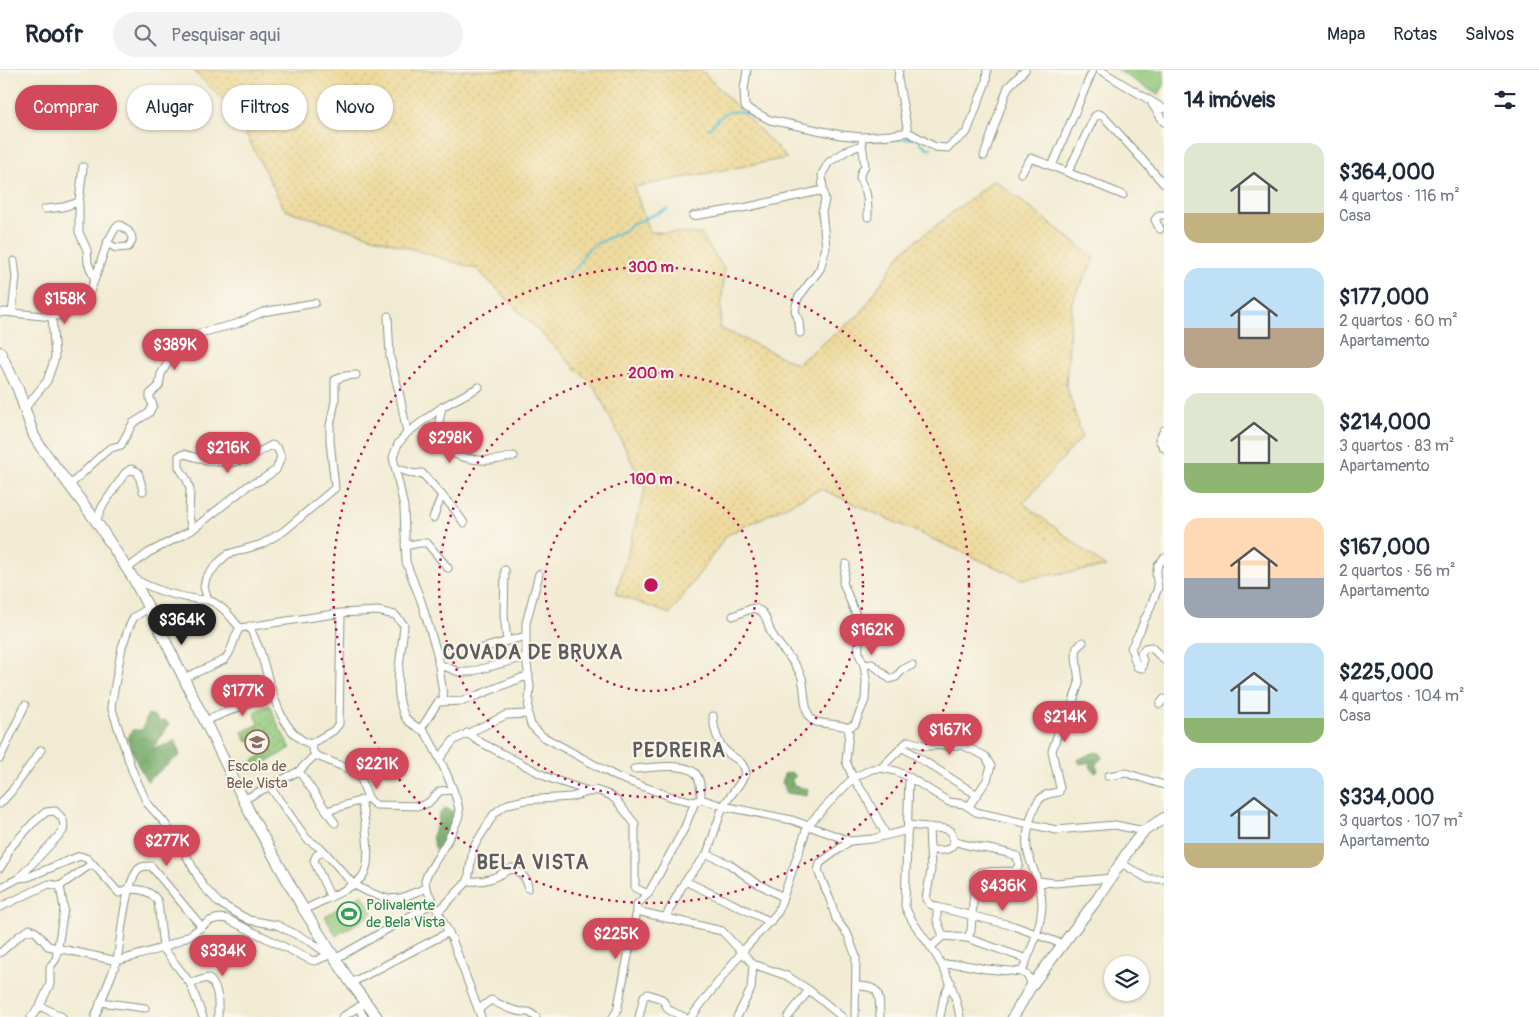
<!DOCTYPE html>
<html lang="pt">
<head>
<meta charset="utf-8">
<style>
	:root { --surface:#fff; --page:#f2f2f3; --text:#1f2937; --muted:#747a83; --line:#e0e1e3; --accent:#d1495b }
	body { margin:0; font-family:Pangolin,sans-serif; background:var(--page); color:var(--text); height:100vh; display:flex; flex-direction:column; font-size:19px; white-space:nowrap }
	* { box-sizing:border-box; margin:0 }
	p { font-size:16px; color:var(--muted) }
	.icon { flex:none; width:28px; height:28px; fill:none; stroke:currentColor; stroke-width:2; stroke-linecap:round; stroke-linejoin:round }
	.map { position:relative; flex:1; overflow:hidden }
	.side { display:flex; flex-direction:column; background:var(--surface); width:375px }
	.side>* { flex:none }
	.banner { position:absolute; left:15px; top:15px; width:475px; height:45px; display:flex; gap:10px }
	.buttons { position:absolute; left:1104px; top:886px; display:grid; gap:10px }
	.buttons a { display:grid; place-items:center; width:45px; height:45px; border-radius:50%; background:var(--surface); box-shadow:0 1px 4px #0004; font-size:25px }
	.price { position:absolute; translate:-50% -42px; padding:0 11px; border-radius:18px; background:var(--accent); color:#fff; font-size:16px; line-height:32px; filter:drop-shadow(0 1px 2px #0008) }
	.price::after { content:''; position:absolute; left:50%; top:30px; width:15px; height:11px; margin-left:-8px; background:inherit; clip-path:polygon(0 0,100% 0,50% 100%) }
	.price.selected { background:#222; color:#fff }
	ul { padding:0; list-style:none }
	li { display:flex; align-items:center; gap:15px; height:125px; padding:0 20px }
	li span { display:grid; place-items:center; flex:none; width:140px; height:100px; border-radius:15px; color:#555 }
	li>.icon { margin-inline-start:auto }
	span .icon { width:60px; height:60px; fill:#fffc; stroke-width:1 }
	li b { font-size:21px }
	h2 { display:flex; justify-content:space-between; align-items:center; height:60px; padding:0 20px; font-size:21px }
	.chip { padding:0 18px; border-radius:22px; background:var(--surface); box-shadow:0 1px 4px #0004; font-size:18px; line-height:45px }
	.chip.selected { background:var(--accent); color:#fff }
	header { display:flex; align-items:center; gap:30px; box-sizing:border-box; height:70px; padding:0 25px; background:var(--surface); border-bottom:1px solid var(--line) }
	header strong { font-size:24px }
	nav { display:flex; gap:28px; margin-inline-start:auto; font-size:18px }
	.search { width:350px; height:45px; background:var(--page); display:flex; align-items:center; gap:12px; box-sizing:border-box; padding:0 18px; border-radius:28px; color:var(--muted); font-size:19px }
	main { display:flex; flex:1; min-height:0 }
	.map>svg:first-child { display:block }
	.green { fill:#8fc577; stroke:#578156 }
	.forest { fill:url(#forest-crowns); stroke:#49744e }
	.sand { fill:url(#sand-dots); stroke:#868c69 }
	.park { fill:url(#park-dots); stroke:#578156 }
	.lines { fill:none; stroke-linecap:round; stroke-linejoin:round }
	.stream { stroke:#5ac4d6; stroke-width:2 }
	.street-casing { stroke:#889484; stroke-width:9 }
	.secondary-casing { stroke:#889484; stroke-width:12 }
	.street { stroke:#fff; stroke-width:7 }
	.secondary { stroke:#fff; stroke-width:10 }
	.ring { fill:none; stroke:#c2185b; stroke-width:2.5; stroke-dasharray:2.5 5 }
	.labels { text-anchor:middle; stroke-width:4; stroke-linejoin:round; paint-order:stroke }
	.education-label { font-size:15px; fill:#785e54; stroke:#fbf7ec }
	.leisure-label { font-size:15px; fill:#27864d; stroke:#fbf7ec; text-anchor:start }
	.district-label { font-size:20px; font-weight:bold; letter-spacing:1px; fill:#5e5c5d; stroke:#fbf7ec }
	.centre { fill:#c2185b; stroke:#fbf7ec; stroke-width:2.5 }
	.ring-label { font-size:15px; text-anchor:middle; font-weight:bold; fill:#c2185b; stroke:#fbf7ec; stroke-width:4; stroke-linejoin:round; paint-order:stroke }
</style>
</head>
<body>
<header>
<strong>Roofr</strong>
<div class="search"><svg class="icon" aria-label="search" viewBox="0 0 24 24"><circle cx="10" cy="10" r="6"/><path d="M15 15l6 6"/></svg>Pesquisar aqui</div>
<nav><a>Mapa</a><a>Rotas</a><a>Salvos</a></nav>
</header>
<main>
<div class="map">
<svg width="1164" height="947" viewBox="0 0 1164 947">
	<defs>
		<pattern id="forest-crowns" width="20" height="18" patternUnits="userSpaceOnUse" patternTransform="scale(1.25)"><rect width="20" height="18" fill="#73aa68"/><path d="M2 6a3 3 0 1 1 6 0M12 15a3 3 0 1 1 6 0" fill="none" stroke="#5e8c56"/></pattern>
		<pattern id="sand-dots" width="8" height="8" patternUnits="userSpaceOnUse" patternTransform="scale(1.25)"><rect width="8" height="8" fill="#eeda9e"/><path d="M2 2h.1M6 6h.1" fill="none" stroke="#ccbc89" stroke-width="1.8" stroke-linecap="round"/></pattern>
		<pattern id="park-dots" width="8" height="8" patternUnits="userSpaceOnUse" patternTransform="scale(1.25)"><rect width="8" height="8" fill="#8fc577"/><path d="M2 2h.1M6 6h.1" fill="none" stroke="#74a162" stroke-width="1.8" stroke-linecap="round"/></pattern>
	</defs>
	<rect width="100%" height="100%" fill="#fbf7ec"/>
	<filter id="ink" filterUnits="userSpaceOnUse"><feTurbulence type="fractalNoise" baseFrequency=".02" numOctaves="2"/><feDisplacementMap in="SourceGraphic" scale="10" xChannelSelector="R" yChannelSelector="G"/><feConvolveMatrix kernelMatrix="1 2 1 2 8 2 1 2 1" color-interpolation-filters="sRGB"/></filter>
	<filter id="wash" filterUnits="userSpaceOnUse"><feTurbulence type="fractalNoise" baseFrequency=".0096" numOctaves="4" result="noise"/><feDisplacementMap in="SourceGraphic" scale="20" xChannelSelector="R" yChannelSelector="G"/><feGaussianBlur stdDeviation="1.12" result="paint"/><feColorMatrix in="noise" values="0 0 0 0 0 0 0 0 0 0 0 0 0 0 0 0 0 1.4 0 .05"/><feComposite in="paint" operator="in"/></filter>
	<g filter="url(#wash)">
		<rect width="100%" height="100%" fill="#f2ebd3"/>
		<!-- green -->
		<path class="green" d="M 1117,0 L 1164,0 L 1164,16 L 1158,25 Z
			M 362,824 L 373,843 L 336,866 L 325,846 Z"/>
		<!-- forest -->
		<path class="forest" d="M 148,644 L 157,648 L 159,652 L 165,650 L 169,654 L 153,678 L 167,675 L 175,670 L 180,685 L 147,711 L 138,695 L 127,668 L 132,660 L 142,660 Z
			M 1095,682 L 1100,683 L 1103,687 L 1096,694 L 1098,701 L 1095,703 L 1090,697 L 1091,692 L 1080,694 L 1077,690 Z
			M 791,702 L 796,706 L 792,710 L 794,716 L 808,719 L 807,726 L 787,723 L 782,714 L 784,704 Z
			M 446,738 L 454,742 L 457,746 L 450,771 L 446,780 L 436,780 C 427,759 438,763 439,744 Z"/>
		<!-- sand -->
		<path class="sand" d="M 193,0 L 701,0 L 787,88 L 634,117 L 649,162 L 701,164 L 724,199 L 720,258 L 797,294 L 861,243 L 902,182 L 994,110 L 1095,188 L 1072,231 L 1066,314 L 1082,367 L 1023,433 L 1106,497 L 1022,509 L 821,419 L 727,465 L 670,544 L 616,524 L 645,419 L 596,319 L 477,199 L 285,140 L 234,41 Z"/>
		<!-- park -->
		<path class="park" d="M 270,635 L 279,657 L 291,678 L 255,699 L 252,691 L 272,680 L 265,665 L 247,672 L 242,662 L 259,654 L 254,642 Z"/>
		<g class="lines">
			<!-- stream -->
			<path class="stream" d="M 709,59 C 725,40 729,38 753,45
				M 810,62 L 825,65
				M 865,70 L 879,71 L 915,68
				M 920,72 L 927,78 L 931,78
				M 564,207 L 577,197 L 587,180 L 596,174 L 625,160 L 630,155 L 667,139"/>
		</g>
	</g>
	<g filter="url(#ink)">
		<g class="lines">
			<!-- street casing -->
			<g class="street-casing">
				<path id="street" d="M 747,0 L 744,19 L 745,37 L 770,50 L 841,65 L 862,67 L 891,65 L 908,62 L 898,9 L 899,0
					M 1100,0 L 1164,39
					M 1152,34 L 1164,52
					M 908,62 L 935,77 L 947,78 L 967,62 L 986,12 L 987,0
					M 862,73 L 865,96 C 856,108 861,110 866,122 C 868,129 868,140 868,147
					M 984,86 L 1008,17 L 1025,0
					M 1052,96 L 1123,125
					M 83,97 L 79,132 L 79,162 L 87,180 L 88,193 L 94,208
					M 1068,102 L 1095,46 L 1099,44 L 1104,47 L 1164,114
					M 1021,103 L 1031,88 L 1052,96 L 1093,0
					M 45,139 L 63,137 L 79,132
					M 693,146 L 748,137 L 823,120
					M 1160,159 L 1155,150 L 1159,145 L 1164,145
					M 0,243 L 4,242 L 52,247
					M 12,243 L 16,207 L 14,191
					M 388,246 L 390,287 L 400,326 L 407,363
					M 800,263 L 799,252 L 795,240 L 798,228 L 820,199 L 826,177 L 822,142 L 825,130 L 823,120 L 822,104 L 829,92 L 848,80 L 862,75
					M 442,337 C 441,345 437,356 438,365 C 441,386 473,391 491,390 C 498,390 506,388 514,386
					M 25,338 L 47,311 L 55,288 L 52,247 C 61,245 75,243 82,236 C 91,226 102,187 107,173 L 116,157 L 120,155 C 129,160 137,168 128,177 L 116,178 L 107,173
					M 1164,360 L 1159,370 L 1164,378
					M 396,398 L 414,404 L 422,403 L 455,440 L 464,453
					M 70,415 L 105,382 L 111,378 L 121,375 L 133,353 L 149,343 L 153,335 L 150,329 L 150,324 L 159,316 L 161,304 L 170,289 L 167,280 L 170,273 L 176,269 L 236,254 L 263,242 L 315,233
					M 433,448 L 442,425
					M 96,451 L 102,437 L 125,403 L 131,399 L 138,402 L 143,421
					M 405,476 L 419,473 L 427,473 L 448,498
					M 1164,488 L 1158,495 L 1156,505 L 1158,518 L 1148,543 L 1144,550 L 1141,559 L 1131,578 L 1137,597 L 1142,598 L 1143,591 L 1141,584 L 1145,578 L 1151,577 L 1164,590
					M 846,494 L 843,513 L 858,550 L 859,584 L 864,595 L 866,610 L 865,630 L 855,654 L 848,658
					M 127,499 L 148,483 L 192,460 L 249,415 L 261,410 L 276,400 L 281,387 L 278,379 L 272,375 L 247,388 L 231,393 L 209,391 L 184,384 L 179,386 L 179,397 L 187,410 L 190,419 L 189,446 L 192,460
					M 505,500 L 504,545 L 507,571
					M 539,504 L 526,553 L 526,587 L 530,616 L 528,644 L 531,655 L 542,666 L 617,707 L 672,727 L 695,732
					M 133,508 C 153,520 174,526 196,529 C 200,530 204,529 208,530 C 222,534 231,548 240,558
					M 208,530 L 204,517 L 206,508 L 218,493 L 228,484 L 262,474 L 284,461 L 335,418 L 330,371 L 330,356 L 335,331 L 335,310 L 345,306 L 356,305
					M 149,538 L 134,547 L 129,557 L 122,577 L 111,636 L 132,700 L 147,733 L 164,752 L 186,785 L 203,816 L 219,833 L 249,850 L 277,855 L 311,872 L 330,886
					M 733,546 L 753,538 C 757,539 760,540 763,543 C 768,550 768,558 772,564 C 781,580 796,591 802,608 C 805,619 804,642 811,649 C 818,656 838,652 848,658 L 849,663 L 846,691 L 853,708 L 865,725 L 886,765
					M 249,556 C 253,565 257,573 260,581 C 270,610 277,662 310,674 L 333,661 L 339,654 L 341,543
					M 479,579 L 526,566
					M 438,594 L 459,602 L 470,602 L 526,587
					M 864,595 L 872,594 L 890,609 L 896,607 L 902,600 L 912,595
					M 184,608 L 224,590 C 234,581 232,568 240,558 L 341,543 L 378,541 L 395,545 L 404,555 C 402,584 392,617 404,645 C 408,655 420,656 426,664 C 435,678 461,730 459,745 C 457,758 434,792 427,805 L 425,811 L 426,818 L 452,869 L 481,947
					M 444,631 L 437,583 L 421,531 L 406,492 L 404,437 L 393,387 L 398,374 L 407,363 L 442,337 L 479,317
					M 1160,634 L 1164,629
					M 205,651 L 273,623
					M 421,659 L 438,632 L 463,631 L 529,605
					M 467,663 L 480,672 L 549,708 L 591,722
					M 310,674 L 315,685 L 358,703 C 364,712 365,730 376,735 L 420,736 L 428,733 L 440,721 L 452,720
					M 902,677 L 977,725
					M 0,688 L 25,635
					M 440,688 L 454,670 L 506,645 L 528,644
					M 881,698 L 908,671 L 927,676 L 962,675 L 985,686 L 991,696 L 987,710 L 969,736
					M 634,699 C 648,698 685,692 695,703 C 701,709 701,721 701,729
					M 299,701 L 335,753
					M 1108,706 L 1126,703 L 1164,715
					M 909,707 L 905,836 C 911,853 923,865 932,879 C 947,901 955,921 960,947
					M 270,717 L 307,769 L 323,780 L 353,814 L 368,822 L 388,829 L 401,828 L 426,818
					M 243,730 L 299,701 L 315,685
					M 0,734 L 11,722 L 41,680
					M 327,741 L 365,729
					M 908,755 L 946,759 L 951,761 L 954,771 C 974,779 996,778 1017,786 L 1019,795
					M 929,758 L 931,800 L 926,829 L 930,834 L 937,837 L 1014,856 L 1062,874
					M 850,771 L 820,793 L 818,801 L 831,832 L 836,849 L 848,865 L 856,887 L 855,947
					M 323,780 L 316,786 L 314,791 L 330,826
					M 930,780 C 939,780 952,783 954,771
					M 707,784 L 729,794 L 753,811 L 783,827
					M 1121,793 L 1148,809 L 1164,809
					M 0,798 L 6,789 L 9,779 L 33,753 L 46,742 L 55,741 C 63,748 65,751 63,761 L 19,808 L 0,818
					M 19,808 L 28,807 L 80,786 L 88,789 L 92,795
					M 468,811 C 485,813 497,807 512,798 C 521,803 527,807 528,818
					M 685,811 L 771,852
					M 1038,811 L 1055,813 L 1112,808
					M 648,824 L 637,834 L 637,841 L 722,861 L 753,894 L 787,906 L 809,920 L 842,947
					M 0,837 L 49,814 L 60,816 L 90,795 L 93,794 L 119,823 C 123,822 126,819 130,819 C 142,819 153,822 158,832 L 163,878 L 190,913 L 203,947
					M 937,837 L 937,850 L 943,866
					M 304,840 C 318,832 353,819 362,807 C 374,792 364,748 361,730
					M 438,842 L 468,811 L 473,778 L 494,744 L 500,739 L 508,734 L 525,730 L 571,727 L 595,720 L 610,725 L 617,731 L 635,754 L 635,818 L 648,824 L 684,759 L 695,732 L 701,729 L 723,736 L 792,750 L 850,771 L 872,769 L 908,760
					M 665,848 L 685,811 L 707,784 L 723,736 L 738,716 L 746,703 C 743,690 736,690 728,683 C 717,674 714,659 713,646
					M 967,868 L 1027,889
					M 931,877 L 943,866 L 967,868 L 971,861 L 975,806 L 980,802 L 1015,801 L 1019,795
					M 0,883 L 20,865 L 30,859 L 37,863 L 48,876 L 117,891 C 121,868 124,819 137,801 C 140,796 145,796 151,796 L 202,857
					M 335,889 L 433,833
					M 943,895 L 960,894 L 986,899 L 1022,902
					M 190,913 L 208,908 C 220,918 218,933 218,947
					M 351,913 L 449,862
					M 1032,915 L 1028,906 L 1022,902 C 1030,881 1041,859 1042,835 C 1042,816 1033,801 1028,783 C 1024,770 1031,733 1044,726 C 1048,723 1055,723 1059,722 L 1060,718 L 1052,681 L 1059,660 L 1069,644 L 1079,613 L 1076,586 L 1077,577 L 1083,572
					M 856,916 C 882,916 879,924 880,947
					M 100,932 L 145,938
					M 40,936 L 50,914 L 50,897 L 56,889 L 64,839 L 60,816
					M 358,937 L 364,947
					M 479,939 L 491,930 C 503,936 515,943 529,942 L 536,947
					M 31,947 L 40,936 L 62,947
					M 95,947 L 117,891 C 142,884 168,878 190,865 C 203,857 211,845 227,849 L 311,890 L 315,891 L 332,884
					M 342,947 L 366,933
					M 613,947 L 617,941 L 637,841
					M 639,947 L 644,926 L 648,924 L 662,929 L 669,940 L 684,947
					M 691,947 L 741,883 L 778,842 L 808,755 L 853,708 L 872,699 L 881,698 L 896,701 L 909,707 L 949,732 L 964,734 L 976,742 L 1056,760 L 1115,755 L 1144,761
					M 737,947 L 751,919 L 753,894
					M 788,947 L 809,920
					M 940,947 L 944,926 L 951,912"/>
			</g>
			<!-- secondary casing -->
			<g class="secondary-casing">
				<path id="secondary" d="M 0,282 L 18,319 L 34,366 L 40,376 L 96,451 L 133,508 L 166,572 L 252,747 L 304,840 L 351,913 L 377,947
					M 1013,947 L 1032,915 L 1098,828 L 1132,775 L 1144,761 L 1164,748"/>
			</g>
			<!-- street -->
			<use href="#street" class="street"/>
			<!-- secondary -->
			<use href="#secondary" class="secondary"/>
		</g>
	</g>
	<!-- distance rings -->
	<g class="ring">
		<circle cx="651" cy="515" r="106"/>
		<circle cx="651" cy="515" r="212"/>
		<circle cx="651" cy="515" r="318"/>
	</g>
	<!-- icons -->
	<defs>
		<g id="school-ring" transform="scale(1.25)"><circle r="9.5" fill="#fbf7ec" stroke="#8d6e63" stroke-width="1.5"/><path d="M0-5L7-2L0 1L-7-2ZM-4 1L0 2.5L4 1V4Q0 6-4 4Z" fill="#8d6e63"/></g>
		<g id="stadium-ring" transform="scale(1.25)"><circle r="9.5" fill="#fbf7ec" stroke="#2e9e5b" stroke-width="1.5"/><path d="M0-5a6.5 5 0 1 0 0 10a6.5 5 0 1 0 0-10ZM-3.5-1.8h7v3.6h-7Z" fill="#2e9e5b"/></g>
	</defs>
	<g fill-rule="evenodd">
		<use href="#school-ring" x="257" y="672"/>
		<use href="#stadium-ring" x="349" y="844"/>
	</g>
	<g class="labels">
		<!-- education labels -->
		<g class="education-label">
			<text x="257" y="701">Escola de<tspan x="257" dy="17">Bele Vista</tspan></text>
		</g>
		<!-- leisure labels -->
		<g class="leisure-label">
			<text x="366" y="840">Polivalente<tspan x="366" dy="17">de Bela Vista</tspan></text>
		</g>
		<!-- district labels -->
		<g class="district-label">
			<text x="533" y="589">COVADA DE BRUXA</text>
			<text x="679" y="687">PEDREIRA</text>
			<text x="533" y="799">BELA VISTA</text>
		</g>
	</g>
	<circle cx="651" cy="515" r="8" class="centre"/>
	<g class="ring-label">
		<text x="651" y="202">300 m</text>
		<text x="651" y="308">200 m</text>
		<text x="651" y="414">100 m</text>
	</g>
</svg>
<div class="buttons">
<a><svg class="icon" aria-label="layers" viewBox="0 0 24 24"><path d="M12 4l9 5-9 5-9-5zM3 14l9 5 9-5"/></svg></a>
</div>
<b class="price" style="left:65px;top:255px">$158K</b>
<b class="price" style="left:175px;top:301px">$389K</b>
<b class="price" style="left:450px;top:394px">$298K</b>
<b class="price" style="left:228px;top:404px">$216K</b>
<b class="price selected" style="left:182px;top:576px">$364K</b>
<b class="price" style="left:872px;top:586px">$162K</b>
<b class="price" style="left:243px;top:647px">$177K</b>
<b class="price" style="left:1065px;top:673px">$214K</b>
<b class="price" style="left:950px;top:686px">$167K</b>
<b class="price" style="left:377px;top:720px">$221K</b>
<b class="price" style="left:167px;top:797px">$277K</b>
<b class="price" style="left:1003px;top:842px">$436K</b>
<b class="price" style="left:616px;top:890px">$225K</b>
<b class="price" style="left:223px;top:907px">$334K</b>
<div class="banner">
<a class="chip selected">Comprar</a>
<a class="chip">Alugar</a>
<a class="chip">Filtros</a>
<a class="chip">Novo</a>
</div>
</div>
<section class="side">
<h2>14 imóveis<svg class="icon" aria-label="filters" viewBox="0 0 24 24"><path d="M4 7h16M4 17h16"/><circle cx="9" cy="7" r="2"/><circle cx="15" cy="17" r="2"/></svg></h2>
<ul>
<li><span style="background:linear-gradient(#dfe7d0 70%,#c2b280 0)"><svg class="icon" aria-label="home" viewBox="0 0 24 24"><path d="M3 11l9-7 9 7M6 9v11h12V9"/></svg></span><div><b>$364,000</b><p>4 quartos · 116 m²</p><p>Casa</p></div></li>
<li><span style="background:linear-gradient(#bfe0f5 60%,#b9a48a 0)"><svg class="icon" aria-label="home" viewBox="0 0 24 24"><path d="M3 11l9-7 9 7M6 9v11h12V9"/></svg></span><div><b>$177,000</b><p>2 quartos · 60 m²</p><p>Apartamento</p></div></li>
<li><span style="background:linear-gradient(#dfe7d0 70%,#8fb573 0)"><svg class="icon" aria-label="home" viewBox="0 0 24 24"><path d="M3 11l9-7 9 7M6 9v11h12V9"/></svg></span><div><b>$214,000</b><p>3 quartos · 83 m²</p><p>Apartamento</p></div></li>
<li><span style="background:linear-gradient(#ffd9b3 60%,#9aa5b1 0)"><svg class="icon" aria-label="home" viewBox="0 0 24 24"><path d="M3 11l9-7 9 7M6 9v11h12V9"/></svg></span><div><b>$167,000</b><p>2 quartos · 56 m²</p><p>Apartamento</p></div></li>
<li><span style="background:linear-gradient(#bfe0f5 75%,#8fb573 0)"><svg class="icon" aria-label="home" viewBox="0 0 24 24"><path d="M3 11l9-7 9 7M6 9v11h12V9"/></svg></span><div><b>$225,000</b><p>4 quartos · 104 m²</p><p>Casa</p></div></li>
<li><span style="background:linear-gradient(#bfe0f5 75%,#c2b280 0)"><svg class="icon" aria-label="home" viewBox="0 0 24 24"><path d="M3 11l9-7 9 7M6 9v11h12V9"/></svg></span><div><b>$334,000</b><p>3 quartos · 107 m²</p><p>Apartamento</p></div></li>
</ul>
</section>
</main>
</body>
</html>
